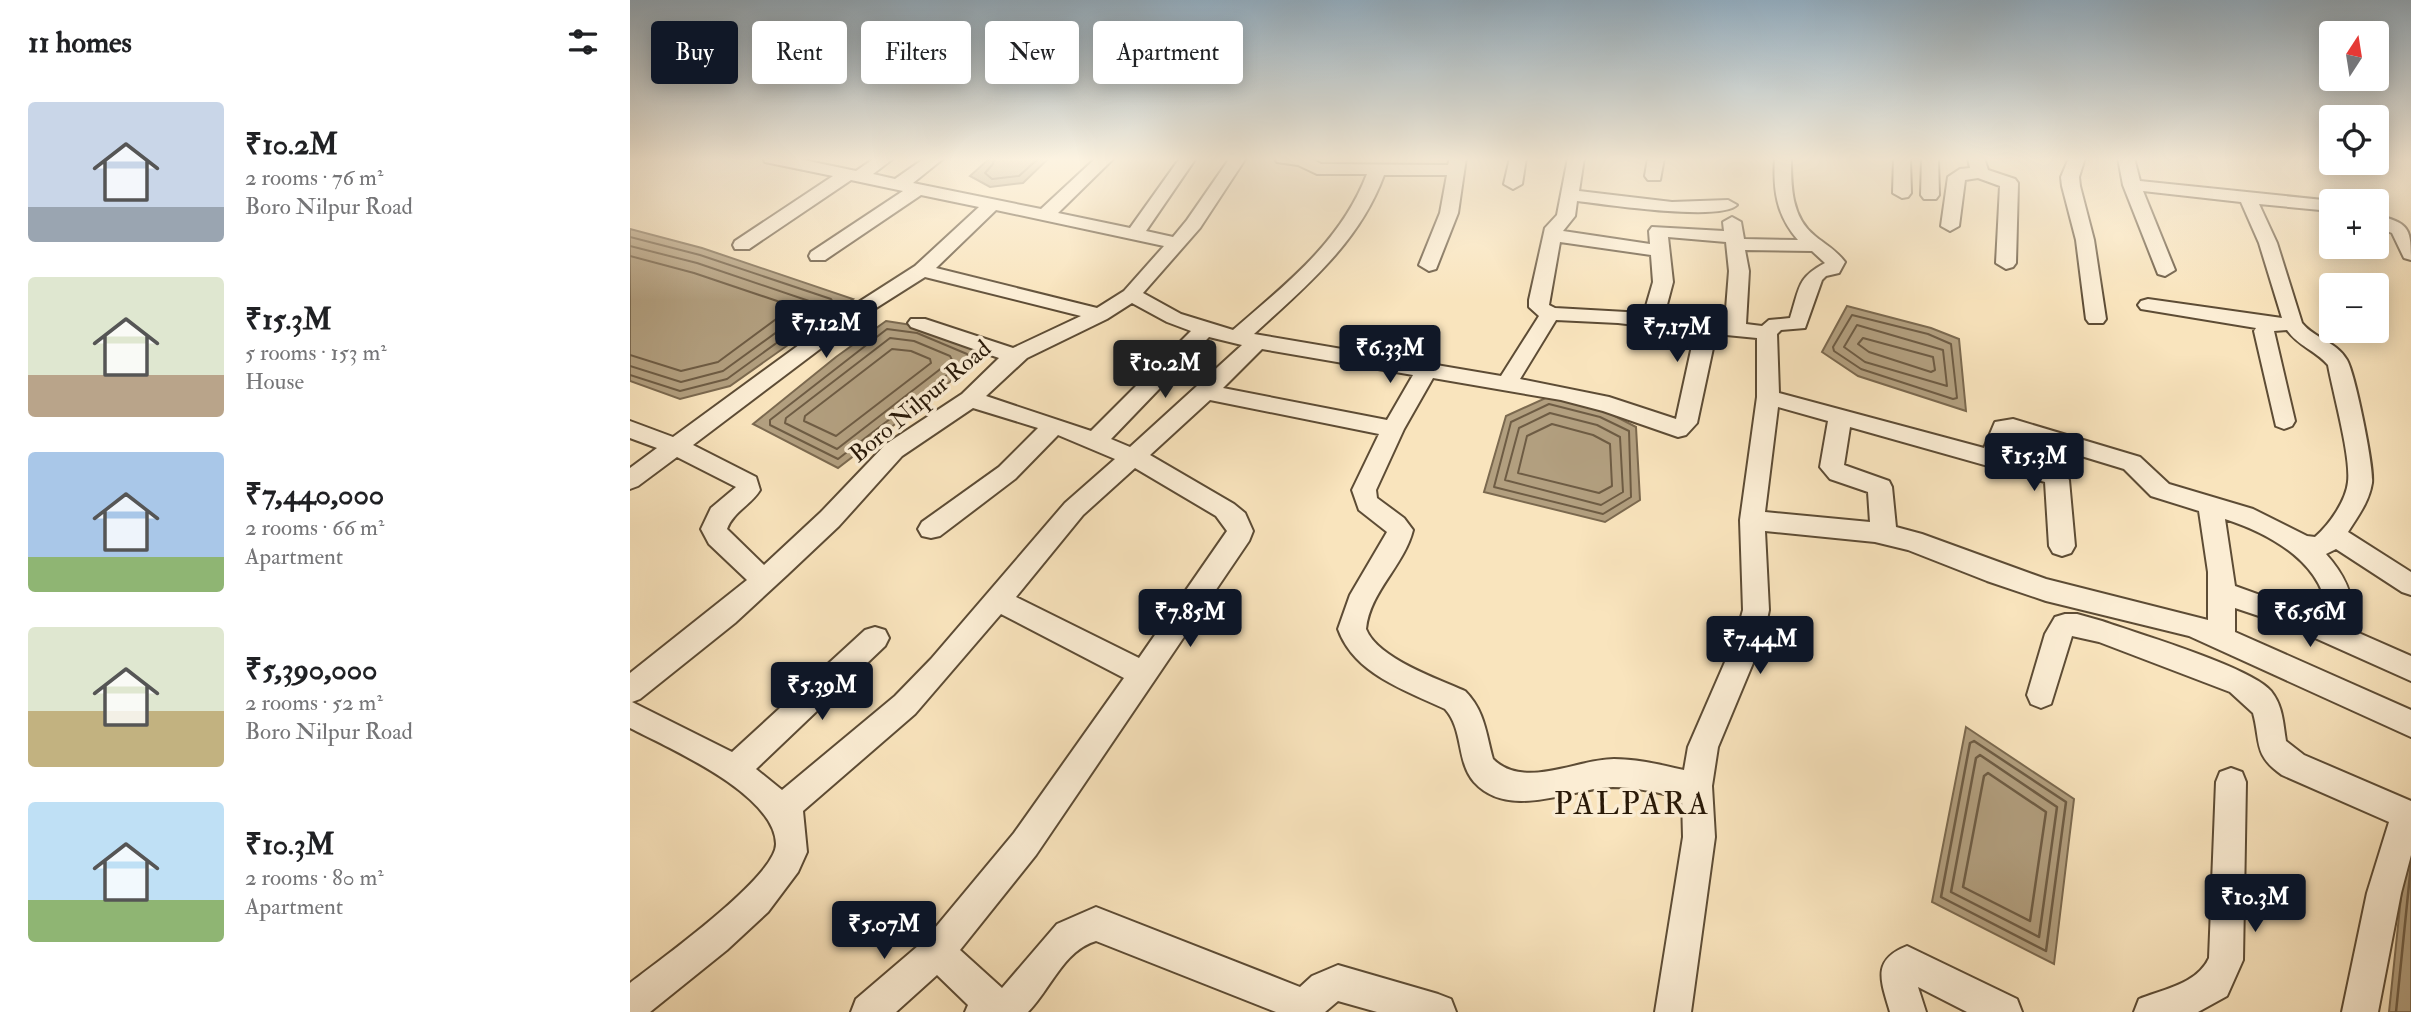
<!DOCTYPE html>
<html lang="en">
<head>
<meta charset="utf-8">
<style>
	:root { --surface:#fff; --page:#f6f6f6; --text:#202124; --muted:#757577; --accent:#111827 }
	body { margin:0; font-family:"IM FELL Double Pica",serif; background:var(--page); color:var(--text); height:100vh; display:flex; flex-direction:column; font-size:26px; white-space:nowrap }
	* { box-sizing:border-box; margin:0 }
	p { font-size:23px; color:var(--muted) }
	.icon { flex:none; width:38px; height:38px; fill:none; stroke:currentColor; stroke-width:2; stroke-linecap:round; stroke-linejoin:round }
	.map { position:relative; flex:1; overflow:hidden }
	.sheet { display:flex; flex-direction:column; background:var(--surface); width:630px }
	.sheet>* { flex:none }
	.guide { position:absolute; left:21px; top:21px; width:665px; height:63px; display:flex; gap:14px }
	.needle { width:46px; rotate:12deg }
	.buttons { position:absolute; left:1689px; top:21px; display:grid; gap:14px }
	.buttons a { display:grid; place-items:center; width:70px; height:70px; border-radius:7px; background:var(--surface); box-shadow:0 4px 18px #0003; font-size:35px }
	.price { position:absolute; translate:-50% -60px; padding:0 16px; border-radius:7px; background:var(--accent); color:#fff; font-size:23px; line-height:46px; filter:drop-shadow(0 2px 4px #0008) }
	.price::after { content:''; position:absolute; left:50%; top:42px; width:21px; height:16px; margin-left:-10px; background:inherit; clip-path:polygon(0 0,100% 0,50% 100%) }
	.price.on { background:#222; color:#fff }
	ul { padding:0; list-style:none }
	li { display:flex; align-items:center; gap:21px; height:175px; padding:0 28px }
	li span { display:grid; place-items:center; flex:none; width:196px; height:140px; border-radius:7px; color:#555 }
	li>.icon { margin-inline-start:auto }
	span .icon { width:84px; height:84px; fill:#fffc; stroke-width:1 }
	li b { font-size:30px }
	h2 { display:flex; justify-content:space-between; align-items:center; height:84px; padding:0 28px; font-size:30px }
	.pill { padding:0 24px; border-radius:7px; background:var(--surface); box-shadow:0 4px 18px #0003; font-size:24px; line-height:63px }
	.pill.on { background:var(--accent); color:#fff }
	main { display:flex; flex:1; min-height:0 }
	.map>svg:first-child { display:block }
	.water { fill:#b29f7f; stroke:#7b694f; stroke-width:2 }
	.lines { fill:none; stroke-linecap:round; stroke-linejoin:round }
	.shore-far1 { stroke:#6e5c44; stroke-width:2 }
	.shore { stroke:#6e5c44; stroke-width:2.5 }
	.minor-casing { stroke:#5d4c35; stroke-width:4 }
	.minor { fill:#fbedd4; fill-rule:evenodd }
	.labels { text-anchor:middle; stroke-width:7; stroke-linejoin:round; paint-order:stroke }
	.street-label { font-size:24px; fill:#291908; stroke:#fbedd4 }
	.near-neighbourhood-label { font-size:32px; letter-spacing:2px; fill:#291908; stroke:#fbedd4 }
</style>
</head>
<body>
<main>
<section class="sheet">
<h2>11 homes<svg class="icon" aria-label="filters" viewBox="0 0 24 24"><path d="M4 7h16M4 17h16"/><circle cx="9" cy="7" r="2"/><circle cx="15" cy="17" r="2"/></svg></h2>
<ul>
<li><span style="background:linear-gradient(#c9d6e8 75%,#9aa5b1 0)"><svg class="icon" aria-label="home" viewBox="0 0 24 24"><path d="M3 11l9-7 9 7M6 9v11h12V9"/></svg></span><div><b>₹10.2M</b><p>2 rooms · 76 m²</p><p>Boro Nilpur Road</p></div></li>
<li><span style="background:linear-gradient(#dfe7d0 70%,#b9a48a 0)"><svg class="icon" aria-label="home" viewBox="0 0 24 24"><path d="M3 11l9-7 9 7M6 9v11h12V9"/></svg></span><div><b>₹15.3M</b><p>5 rooms · 153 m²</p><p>House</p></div></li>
<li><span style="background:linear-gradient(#a9c7e8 75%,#8fb573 0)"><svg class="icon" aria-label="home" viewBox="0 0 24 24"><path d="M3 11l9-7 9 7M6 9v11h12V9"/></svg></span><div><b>₹7,440,000</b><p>2 rooms · 66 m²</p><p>Apartment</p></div></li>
<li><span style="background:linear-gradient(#dfe7d0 60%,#c2b280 0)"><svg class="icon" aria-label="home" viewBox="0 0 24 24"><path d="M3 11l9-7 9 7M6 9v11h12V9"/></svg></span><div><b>₹5,390,000</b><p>2 rooms · 52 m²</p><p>Boro Nilpur Road</p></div></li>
<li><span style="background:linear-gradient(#bfe0f5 70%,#8fb573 0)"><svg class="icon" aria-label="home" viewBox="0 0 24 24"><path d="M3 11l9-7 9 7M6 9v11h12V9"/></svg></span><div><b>₹10.3M</b><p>2 rooms · 80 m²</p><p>Apartment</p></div></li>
</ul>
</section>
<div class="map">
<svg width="1781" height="1012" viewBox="0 0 1781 1012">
	<rect width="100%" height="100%" fill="#f9e4bd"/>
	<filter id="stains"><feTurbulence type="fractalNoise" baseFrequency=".00286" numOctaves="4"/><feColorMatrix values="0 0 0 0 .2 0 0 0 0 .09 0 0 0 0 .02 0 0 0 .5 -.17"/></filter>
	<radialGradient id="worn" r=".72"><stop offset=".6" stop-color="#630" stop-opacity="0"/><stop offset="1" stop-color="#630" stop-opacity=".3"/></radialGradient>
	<!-- water -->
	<path class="water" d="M 360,158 L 419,158 L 393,183 L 360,187 L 340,176 Z
		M 0,229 L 72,248 L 223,299 L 100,386 L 50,399 L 0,381 Z
		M 1217,306 L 1301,328 L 1329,339 L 1336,411 L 1228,376 L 1192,352 Z
		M 256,321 L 288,326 L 356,354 L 208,468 L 123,424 L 206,357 Z
		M 920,396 L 973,410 L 1006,427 L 1010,500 L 975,522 L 854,492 L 876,416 Z
		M 1336,727 L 1444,799 L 1424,964 L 1302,902 Z
		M 1781,846 L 1781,1012 L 1759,1012 L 1775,859 Z"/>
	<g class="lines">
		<!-- shore-far1 -->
		<path class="shore-far1" d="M 364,158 L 363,164 L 355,173 L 362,179 L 389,176 L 409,158
			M 0,237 L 70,255 L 201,299 L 203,302 L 97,379 L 50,391 L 0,375
			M 0,246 L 67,263 L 182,302 L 184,305 L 93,371 L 51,382 L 0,366
			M 0,256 L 64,273 L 159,305 L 161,308 L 88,362 L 51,371 L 0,355
			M 1222,315 L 1298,334 L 1321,344 L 1327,398 L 1323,399 L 1231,369 L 1204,351 L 1203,347 Z
			M 1227,325 L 1313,350 L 1317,386 L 1235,362 L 1214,347 Z
			M 257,329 L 287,333 L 337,354 L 339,358 L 208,459 L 140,425 L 140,420 Z
			M 260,338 L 284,341 L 320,356 L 322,360 L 207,449 L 155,423 L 156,418 Z
			M 1233,338 L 1303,357 L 1305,370 L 1301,372 L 1239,352 L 1228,344 Z
			M 262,349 L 281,351 L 300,359 L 301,363 L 206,436 L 174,421 L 175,416 Z
			M 919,404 L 970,417 L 999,431 L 1001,497 L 973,514 L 864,487 L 881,422 Z
			M 920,413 L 967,425 L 990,437 L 993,492 L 971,505 L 875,480 L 889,428 Z
			M 922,424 L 963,435 L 980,444 L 982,486 L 969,493 L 888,473 L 897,436 Z"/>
		<!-- shore -->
		<path class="shore" d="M 1344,741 L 1436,802 L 1416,951 L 1311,897 L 1340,743 Z
			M 1350,755 L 1427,807 L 1409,937 L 1321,892 L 1346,758 Z
			M 1358,773 L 1416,812 L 1400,921 L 1333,887 L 1354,776 Z
			M 1766,1012 L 1781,865"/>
		<!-- minor casing -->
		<g class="minor-casing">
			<path id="minor" d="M 133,158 L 164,158 L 226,171 L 245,158 L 264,158 L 243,174 L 265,179 L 295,158 L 314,158 L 283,183 L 411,209 L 466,158 L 484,158 L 428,213 L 500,228 L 550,158 L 566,158 L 516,231 L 543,237 L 557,220 L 600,158 L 616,158 L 570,228 L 513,293 L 551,314 L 603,330 C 656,284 711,242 737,174 L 687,174 L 668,165 L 647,162 L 645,158 L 680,158 L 691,164 L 818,165 L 820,158 L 836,158 L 828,213 L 806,269 L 799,271 L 789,265 L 810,213 L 817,175 L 754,175 C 729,243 676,286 624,334 L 871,376 L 909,316 L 899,307 L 899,300 L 915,228 L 927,215 L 938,158 L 954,158 L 949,191 L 1042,202 L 1098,200 L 1107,205 C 1091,222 974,204 947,201 L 945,216 L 933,231 L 1020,244 L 1019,231 L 1022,227 L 1094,231 L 1093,222 L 1102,217 L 1111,222 L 1114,239 L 1168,240 C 1146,215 1143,189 1145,158 L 1161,158 C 1161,186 1161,217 1185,236 C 1196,245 1206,250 1215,262 L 1209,273 L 1196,276 L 1192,280 L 1175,328 L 1151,330 L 1147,334 L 1149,393 L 1354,448 L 1365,422 L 1383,419 L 1510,457 L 1539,484 L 1623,509 L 1677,536 L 1685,537 C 1699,525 1716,501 1718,482 C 1721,456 1703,393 1698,365 C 1685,350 1668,346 1657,330 L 1644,331 L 1665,421 L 1662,426 L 1654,429 L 1646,426 L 1624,331 L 1626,328 L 1511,309 L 1508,305 L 1511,301 L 1518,299 L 1652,318 L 1629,243 L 1611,202 L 1513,191 L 1545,270 L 1535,276 L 1528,274 L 1493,185 L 1488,158 L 1504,158 L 1510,181 L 1703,201 L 1701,201 L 1701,211 L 1629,204 L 1647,243 L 1672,323 C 1685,339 1706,341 1717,360 C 1725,374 1744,467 1742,483 C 1739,502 1728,516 1718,532 L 1781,572 L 1781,595 L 1772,592 L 1706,549 L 1696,554 C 1716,576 1727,600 1722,630 L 1781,656 L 1781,681 L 1656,625 L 1605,608 L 1605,632 L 1781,710 L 1781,737 L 1559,636 L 1416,601 L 1357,581 L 1278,550 L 1245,542 L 1135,531 L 1139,610 L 1133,639 L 1088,747 L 1082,786 L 1085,837 L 1061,1012 L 1025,1012 L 1053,837 L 1052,798 C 1029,793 1006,787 983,787 C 942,788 879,821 844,782 C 826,761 834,730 815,709 C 775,690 724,674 708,629 L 720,595 L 757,532 L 729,510 L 722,490 L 749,434 L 580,400 L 520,455 L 604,504 L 615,513 L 623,531 L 619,541 L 406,855 L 330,950 L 372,988 L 427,924 L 466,907 L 670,987 L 682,976 L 708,965 L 808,994 L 821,999 L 826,1012 L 747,1012 L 708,1001 L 695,1012 L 646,1012 L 466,941 C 434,950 420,990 398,1012 L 335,1012 L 338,1005 L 307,975 L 266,1012 L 221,1012 L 226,999 L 295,940 L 384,833 L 494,678 L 371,614 L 285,714 L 173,811 L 177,852 L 168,872 L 138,912 L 97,950 L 20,1012 L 0,1012 L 0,983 C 28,961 146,877 146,844 C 145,794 39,748 0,728 L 0,673 L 117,580 L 79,544 L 71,529 L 81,508 L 106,487 L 47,457 L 8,486 L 0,489 L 0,468 L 27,448 L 0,438 L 0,421 L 43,437 L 221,307 L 285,266 L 349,207 L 291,195 L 195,260 L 181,260 L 179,256 L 181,252 L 273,191 L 221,180 L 119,249 L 105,249 L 103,245 L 105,241 L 203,176 L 135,162 ZM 366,210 L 534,246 L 494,291 L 467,308 L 306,268 ZM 1038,237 L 1096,242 L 1099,271 L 1095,322 L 1034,316 L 1043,282 ZM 930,242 L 1021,255 L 1023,282 L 1014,313 L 925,308 L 919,305 ZM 1115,250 L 1182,251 L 1195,263 C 1167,278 1170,287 1160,318 L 1139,320 L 1132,326 L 1116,324 L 1119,271 ZM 295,277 L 451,316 L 383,348 L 295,319 L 281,319 L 278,323 L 281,327 L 369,358 L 332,394 L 256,444 L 191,512 L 134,565 L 97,529 C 103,512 121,505 130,490 L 126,477 L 63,445 L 235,315 ZM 502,303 L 537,322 L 561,331 L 461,431 L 356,396 L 397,358 L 477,319 ZM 926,320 L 988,323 L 1065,332 L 1046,419 L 979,397 L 890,379 ZM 1086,334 L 1127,338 L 1127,397 L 1110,520 L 1113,610 L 1105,639 L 1058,747 L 1054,770 C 1031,765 1008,759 984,759 C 947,759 894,790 863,759 C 856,734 855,711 835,691 C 808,679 747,658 736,629 C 740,591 774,566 783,530 L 774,518 L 747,498 L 746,490 L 774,429 L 803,378 L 931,400 L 973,411 L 1048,437 L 1056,435 L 1067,423 ZM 579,337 L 612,345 L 500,447 L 481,439 ZM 632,349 L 783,375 L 757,420 L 593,388 ZM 1148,407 L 1198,421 L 1190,467 L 1200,479 L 1238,492 L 1240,522 L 1135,512 ZM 343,408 L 408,428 L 369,467 L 292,522 L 288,529 L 292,536 L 301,538 L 310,536 L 385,479 L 428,435 L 485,459 L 435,503 L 301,659 L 265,696 L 152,790 L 126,769 L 255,646 L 259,638 L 255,630 L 245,627 L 235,630 L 102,752 L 2,702 L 10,699 L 105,623 L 157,575 L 209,526 L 272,456 ZM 1220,427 L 1415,482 L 1419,546 L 1423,553 L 1432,556 L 1441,553 L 1445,546 L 1439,480 L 1432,469 L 1376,454 L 1382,435 L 1494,469 L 1521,496 L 1569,511 L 1578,572 L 1578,620 L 1416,579 L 1292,534 L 1266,527 L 1262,487 L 1259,481 L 1214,465 ZM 505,468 L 586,516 L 597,531 L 509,658 L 386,597 L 453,515 ZM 1595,519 C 1641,534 1698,565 1697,619 L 1605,586 Z
				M 880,158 L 896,158 L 892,184 L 883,189 L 874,184 Z
				M 1018,158 L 1034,158 L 1030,180 L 1018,180 L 1015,176 Z
				M 1264,158 L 1280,158 L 1281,193 L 1278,197 L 1272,198 L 1263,193 Z
				M 1292,158 L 1308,158 L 1309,195 L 1306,199 L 1294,199 L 1291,195 Z
				M 1338,158 L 1354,158 L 1358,170 L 1385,179 L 1388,183 L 1386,263 L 1383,267 L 1376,269 L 1366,263 L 1370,186 L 1348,178 L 1335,180 L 1329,226 L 1320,231 L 1311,226 L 1318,177 L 1330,169 L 1340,168 Z
				M 1439,158 L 1455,158 L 1449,177 L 1450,186 L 1464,240 L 1476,319 L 1473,323 L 1459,323 L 1456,319 L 1446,240 L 1432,186 L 1431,177 Z
				M 1746,215 C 1779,223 1781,228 1781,260 L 1774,258 L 1762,233 L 1746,227 Z
				M 1435,614 L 1447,614 L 1472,621 C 1506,633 1621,667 1641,691 C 1653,706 1653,723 1656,741 L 1674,755 L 1781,801 L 1781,855 L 1771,893 L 1748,1012 L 1712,1012 L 1737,893 L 1759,822 L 1652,775 C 1623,755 1631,742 1623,713 L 1600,692 L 1469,642 L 1442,636 L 1421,704 L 1411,708 L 1401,704 L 1397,695 L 1415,634 L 1425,617 Z
				M 1601,768 L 1612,772 L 1616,782 L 1613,960 L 1597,996 L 1568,1012 L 1504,1012 L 1509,999 C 1534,989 1567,984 1579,958 L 1586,782 L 1590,772 Z
				M 1277,946 L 1387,999 L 1392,1012 L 1337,1012 L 1288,987 L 1296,1012 L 1260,1012 C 1251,981 1241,960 1277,946 Z"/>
		</g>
		<!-- minor -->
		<use href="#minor" class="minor"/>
	</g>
	<!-- sky -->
	<linearGradient id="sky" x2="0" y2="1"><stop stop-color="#92acbe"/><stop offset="0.53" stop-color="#fcf3e1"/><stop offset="1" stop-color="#fcf3e1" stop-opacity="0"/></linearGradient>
	<rect width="1781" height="300" fill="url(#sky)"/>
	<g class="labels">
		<!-- street labels -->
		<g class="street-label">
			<text transform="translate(290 401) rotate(-40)" y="8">Boro Nilpur Road</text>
		</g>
		<!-- near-neighbourhood labels -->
		<g class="near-neighbourhood-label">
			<text x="1002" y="814">PALPARA</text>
		</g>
	</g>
	<rect width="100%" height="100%" filter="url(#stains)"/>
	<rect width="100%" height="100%" fill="url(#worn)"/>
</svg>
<div class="buttons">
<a><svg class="needle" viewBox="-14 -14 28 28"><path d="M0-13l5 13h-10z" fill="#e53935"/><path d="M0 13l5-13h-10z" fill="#757577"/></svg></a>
<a><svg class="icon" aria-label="locate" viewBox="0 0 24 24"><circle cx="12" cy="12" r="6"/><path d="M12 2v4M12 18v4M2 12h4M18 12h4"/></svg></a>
<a>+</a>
<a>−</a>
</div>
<b class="price" style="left:196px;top:360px">₹7.12M</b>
<b class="price" style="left:1047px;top:364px">₹7.17M</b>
<b class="price" style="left:760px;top:385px">₹6.33M</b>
<b class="price on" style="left:535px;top:400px">₹10.2M</b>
<b class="price" style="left:1404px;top:493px">₹15.3M</b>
<b class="price" style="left:560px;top:649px">₹7.85M</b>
<b class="price" style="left:1680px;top:649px">₹6.56M</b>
<b class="price" style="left:1130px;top:676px">₹7.44M</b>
<b class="price" style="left:192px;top:722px">₹5.39M</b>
<b class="price" style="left:1625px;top:934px">₹10.3M</b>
<b class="price" style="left:254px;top:961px">₹5.07M</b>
<div class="guide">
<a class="pill on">Buy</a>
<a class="pill">Rent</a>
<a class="pill">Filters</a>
<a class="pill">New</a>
<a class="pill">Apartment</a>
</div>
</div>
</main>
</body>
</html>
